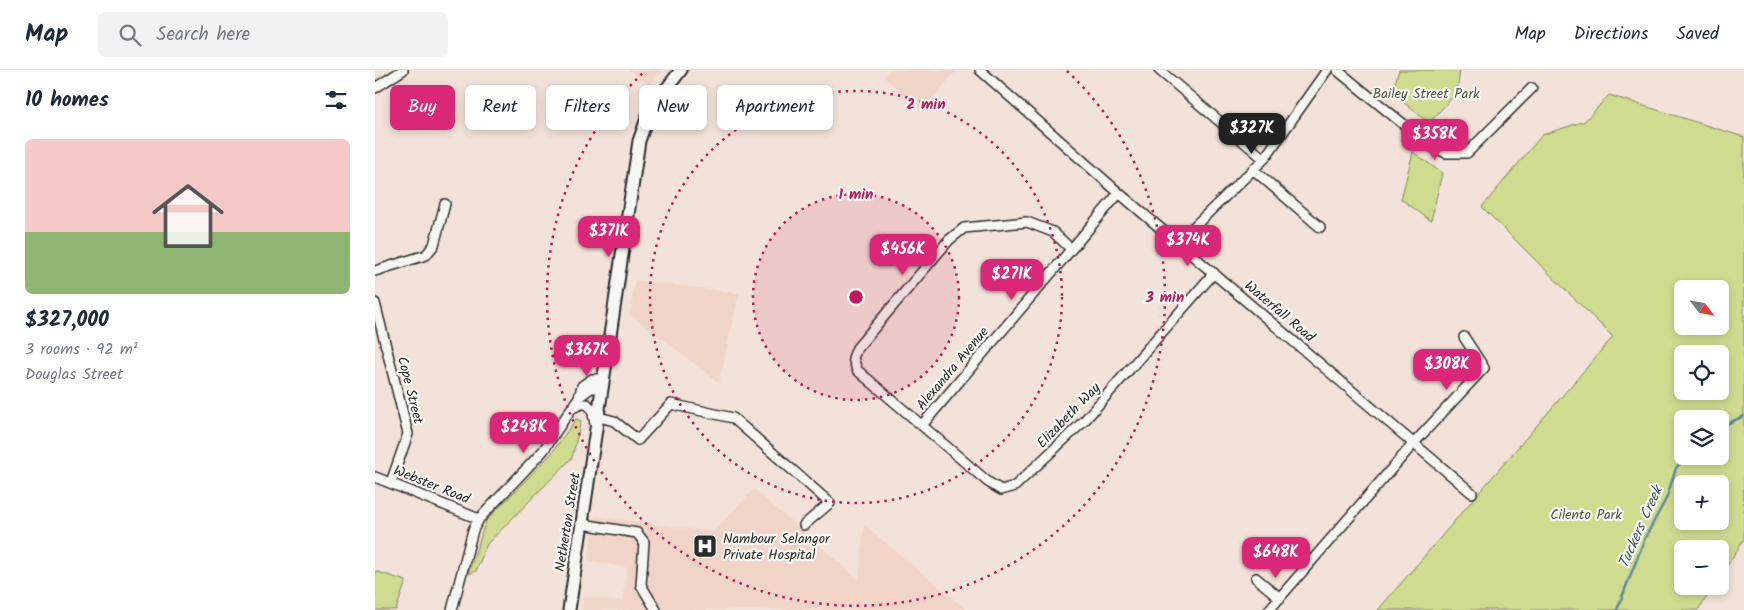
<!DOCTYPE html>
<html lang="en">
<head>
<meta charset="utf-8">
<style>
	:root { --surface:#fff; --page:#f2f2f3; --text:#1f2937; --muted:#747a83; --line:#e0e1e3; --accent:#db2777 }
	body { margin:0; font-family:Kalam,sans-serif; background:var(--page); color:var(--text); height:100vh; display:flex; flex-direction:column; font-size:19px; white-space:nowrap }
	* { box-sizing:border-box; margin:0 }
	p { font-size:16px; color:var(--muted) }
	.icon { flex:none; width:28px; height:28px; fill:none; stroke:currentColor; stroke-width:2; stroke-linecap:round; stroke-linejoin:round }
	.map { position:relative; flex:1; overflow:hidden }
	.sheet { display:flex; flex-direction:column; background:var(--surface); width:375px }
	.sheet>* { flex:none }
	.guide { position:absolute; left:15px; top:15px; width:475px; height:45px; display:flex; gap:10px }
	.needle { width:32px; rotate:122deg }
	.fabs { position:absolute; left:1299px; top:210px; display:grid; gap:10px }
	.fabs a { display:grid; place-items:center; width:55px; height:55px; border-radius:8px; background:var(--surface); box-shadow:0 2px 8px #0003; font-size:25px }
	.price { position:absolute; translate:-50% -42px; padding:0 11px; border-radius:10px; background:var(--accent); color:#fff; font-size:16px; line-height:32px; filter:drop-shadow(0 1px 2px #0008) }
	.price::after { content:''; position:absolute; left:50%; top:30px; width:15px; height:11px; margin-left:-8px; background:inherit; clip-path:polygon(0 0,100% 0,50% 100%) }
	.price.current { background:#222; color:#fff }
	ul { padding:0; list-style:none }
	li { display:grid; align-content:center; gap:10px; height:265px; padding:0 25px }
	li span { display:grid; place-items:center; height:155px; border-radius:8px; color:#555 }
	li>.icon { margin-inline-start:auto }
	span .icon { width:90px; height:90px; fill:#fffc; stroke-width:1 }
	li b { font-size:21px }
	h2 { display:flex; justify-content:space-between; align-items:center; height:60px; padding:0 25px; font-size:21px }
	.pill { padding:0 18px; border-radius:8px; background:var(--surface); box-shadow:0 2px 8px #0003; font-size:18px; line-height:45px }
	.pill.current { background:var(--accent); color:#fff }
	header { display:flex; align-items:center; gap:30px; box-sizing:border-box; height:70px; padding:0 25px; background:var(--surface); border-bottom:1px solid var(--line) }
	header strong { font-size:24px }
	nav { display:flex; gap:28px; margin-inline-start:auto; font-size:18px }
	.search { width:350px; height:45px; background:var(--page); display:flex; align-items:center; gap:12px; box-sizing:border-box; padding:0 18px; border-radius:8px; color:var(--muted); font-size:19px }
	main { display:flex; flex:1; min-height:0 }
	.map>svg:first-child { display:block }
	.built { fill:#f1d4c8 }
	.green { fill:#cfdc8f; stroke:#7d845d; fill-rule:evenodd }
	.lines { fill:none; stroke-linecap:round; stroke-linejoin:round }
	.stream { stroke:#63889c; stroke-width:2.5 }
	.minor-casing { stroke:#2b2b2b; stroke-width:12 }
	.major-casing { stroke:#2b2b2b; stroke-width:15 }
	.minor { stroke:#f6f6f2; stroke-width:9 }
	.major { stroke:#f6f6f2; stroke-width:11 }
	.ring { fill:none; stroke:#c2185b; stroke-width:2.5; stroke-dasharray:2.5 5 }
	.labels { text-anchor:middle; stroke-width:4.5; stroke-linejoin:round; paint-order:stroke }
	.park-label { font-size:14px; fill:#545744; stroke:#f6f6f2 }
	.street-label { font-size:14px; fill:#2b2b2b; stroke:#f6f6f2 }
	.poi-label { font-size:14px; fill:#2b2b2b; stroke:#f6f6f2; text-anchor:start }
	.water-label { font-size:15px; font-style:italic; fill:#475a64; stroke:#f6f6f2 }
	.centre { fill:#c2185b; stroke:#f6f6f2; stroke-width:2.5 }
	.ring-label { font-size:15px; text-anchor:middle; font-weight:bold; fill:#c2185b; stroke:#f6f6f2; stroke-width:4.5; stroke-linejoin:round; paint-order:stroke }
</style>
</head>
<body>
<header>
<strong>Map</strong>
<div class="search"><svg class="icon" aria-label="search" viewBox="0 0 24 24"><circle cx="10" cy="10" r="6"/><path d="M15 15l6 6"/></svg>Search here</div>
<nav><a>Map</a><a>Directions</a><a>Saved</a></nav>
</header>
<main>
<section class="sheet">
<h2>10 homes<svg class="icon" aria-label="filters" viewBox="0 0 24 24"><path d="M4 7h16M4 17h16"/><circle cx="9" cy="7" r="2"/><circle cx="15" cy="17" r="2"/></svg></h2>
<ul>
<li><span style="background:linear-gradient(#f6c9c9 60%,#8fb573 0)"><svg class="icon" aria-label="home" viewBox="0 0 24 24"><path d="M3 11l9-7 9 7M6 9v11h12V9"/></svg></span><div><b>$327,000</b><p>3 rooms · 92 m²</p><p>Douglas Street</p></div></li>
</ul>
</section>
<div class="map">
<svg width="1369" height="540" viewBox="0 0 1369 540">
	<rect width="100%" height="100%" fill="#f3e2d9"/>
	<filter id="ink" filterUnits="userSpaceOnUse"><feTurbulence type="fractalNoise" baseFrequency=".02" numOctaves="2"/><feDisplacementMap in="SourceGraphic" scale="10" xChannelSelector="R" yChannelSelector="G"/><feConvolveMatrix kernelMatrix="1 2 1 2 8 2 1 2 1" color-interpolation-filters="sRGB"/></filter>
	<g filter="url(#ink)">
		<!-- built -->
		<path class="built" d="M 254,0 L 287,0 L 274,15 Z
			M 515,0 L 582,0 L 547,41 L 509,7 Z
			M 260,210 L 364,223 L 344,313 L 255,244 Z
			M 379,419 L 484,510 L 489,455 L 592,540 L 207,540 L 208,526 L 247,532 L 252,498 L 213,490 L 220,446 L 338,462 Z"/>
		<!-- green -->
		<path class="green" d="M 1024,0 L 1085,0 L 1082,22 L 1054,53 L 1017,23 Z
			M 1234,25 L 1369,67 L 1369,469 L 1345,507 L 1345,479 L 1308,479 L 1308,516 L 1339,516 L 1323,540 L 1003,540 L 1238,267 L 1107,137 L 1167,65 L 1210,51 ZM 1308,219 L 1345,219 L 1345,256 L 1308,256 ZM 1308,284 L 1345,284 L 1345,321 L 1308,321 ZM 1308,349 L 1345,349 L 1345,386 L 1308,386 ZM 1308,414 L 1345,414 L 1345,451 L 1308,451 Z
			M 1038,82 L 1067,103 L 1056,151 L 1026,129 Z
			M 201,349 L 206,351 L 197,388 L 112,474 L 101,501 L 93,504 L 111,451 L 176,384 Z
			M 0,501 L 31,511 L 21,540 L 0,540 Z"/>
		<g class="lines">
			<!-- stream -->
			<path class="stream" d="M 1345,357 L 1369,346
				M 1242,540 L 1270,468 L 1292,427 L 1301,398 L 1312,386"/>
			<!-- minor casing -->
			<g class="minor-casing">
				<path id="minor" d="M 605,0 L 744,123 L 1097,423
					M 784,0 L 889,89
					M 962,0 L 1054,75 L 1071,83 L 1092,83 L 1157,18
					M 0,18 L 28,0
					M 879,100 L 945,157
					M 803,172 L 889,89 L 952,0
					M 696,179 L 678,162 L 652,152 L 589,158 L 574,170 L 482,278 L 478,288 L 482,300 L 613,412 L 626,420 L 640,416 L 709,351 L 839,203
					M 0,201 L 51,185 L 59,175 L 70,134
					M 0,233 L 33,364 L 16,412
					M 204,327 L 216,318 L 227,318
					M 196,339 L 206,334 L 212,334 L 217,339 L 220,354
					M 224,347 L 239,351 L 263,370 L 296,334 L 358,348 L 455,433 L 429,455
					M 548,354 L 744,123
					M 0,407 L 104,449
					M 207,454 L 262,463 L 269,472 L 266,515 L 281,540
					M 881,508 L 905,528
					M 77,540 L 98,460 L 104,449 L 168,381 L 204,327 L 207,316 L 217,309 L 229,309
					M 894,540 L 1039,373 L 1109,298 L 1089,267"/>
			</g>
			<!-- major casing -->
			<g class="major-casing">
				<path id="major" d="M 194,540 L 264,71 L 275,40 L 306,0"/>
			</g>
			<!-- minor -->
			<use href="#minor" class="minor"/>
			<!-- major -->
			<use href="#major" class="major"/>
		</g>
	</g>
	<!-- distance rings -->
	<circle cx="481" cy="227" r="103" fill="#c2185b" fill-opacity=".12"/>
	<g class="ring">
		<circle cx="481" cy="227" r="103"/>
		<circle cx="481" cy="227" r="206"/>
		<path d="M692 1A309 309 0 1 1 270 1"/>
	</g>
	<!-- icons -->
	<defs>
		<g id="hospital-square" transform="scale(1.25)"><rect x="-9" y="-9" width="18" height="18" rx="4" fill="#2b2b2b" stroke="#f6f6f2"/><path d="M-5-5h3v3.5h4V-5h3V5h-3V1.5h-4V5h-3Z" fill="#fff"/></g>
	</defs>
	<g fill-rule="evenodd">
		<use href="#hospital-square" x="330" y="476"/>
	</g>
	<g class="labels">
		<!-- park labels -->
		<g class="park-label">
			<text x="1051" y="28">Bailey Street Park</text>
			<text x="1211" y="449">Cilento Park</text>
		</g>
		<!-- street labels -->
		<g class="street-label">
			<text transform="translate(905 241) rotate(40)" y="5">Waterfall Road</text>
			<text transform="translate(577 298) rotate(-50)" y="5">Alexandra Avenue</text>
			<text transform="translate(36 320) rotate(76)" y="5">Cope Street</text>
			<text transform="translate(693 345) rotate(-46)" y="5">Elizabeth Way</text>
			<text transform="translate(57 414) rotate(22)" y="5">Webster Road</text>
			<text transform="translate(192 452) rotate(-81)" y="5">Netherton Street</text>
		</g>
		<!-- poi labels -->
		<g class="poi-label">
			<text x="348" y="473">Nambour Selangor<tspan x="348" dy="16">Private Hospital</tspan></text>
		</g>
		<!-- water labels -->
		<g class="water-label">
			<text transform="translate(1265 457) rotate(-66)" y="5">Tuckers Creek</text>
		</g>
	</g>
	<circle cx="481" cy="227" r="8" class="centre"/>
	<g class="ring-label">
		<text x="551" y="39">2 min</text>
		<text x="481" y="129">1 min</text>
		<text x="790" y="232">3 min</text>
	</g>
</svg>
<div class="fabs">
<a><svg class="needle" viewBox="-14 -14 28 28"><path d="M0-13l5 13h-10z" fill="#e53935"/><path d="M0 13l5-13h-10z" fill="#747a83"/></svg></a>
<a><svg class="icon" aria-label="locate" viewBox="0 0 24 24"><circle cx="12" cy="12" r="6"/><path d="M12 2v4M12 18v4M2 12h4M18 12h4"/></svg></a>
<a><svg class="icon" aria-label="layers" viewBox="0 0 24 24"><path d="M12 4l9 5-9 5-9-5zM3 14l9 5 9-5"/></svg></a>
<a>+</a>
<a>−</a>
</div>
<b class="price current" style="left:877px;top:85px">$327K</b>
<b class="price" style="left:1060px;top:91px">$358K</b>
<b class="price" style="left:234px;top:188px">$371K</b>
<b class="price" style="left:813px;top:197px">$374K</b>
<b class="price" style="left:528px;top:206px">$456K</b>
<b class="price" style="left:637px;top:231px">$271K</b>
<b class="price" style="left:212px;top:307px">$367K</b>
<b class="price" style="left:1072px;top:321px">$308K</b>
<b class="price" style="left:149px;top:384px">$248K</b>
<b class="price" style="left:901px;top:509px">$648K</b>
<div class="guide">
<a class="pill current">Buy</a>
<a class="pill">Rent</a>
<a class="pill">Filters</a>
<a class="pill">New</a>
<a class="pill">Apartment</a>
</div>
</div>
</main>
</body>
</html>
